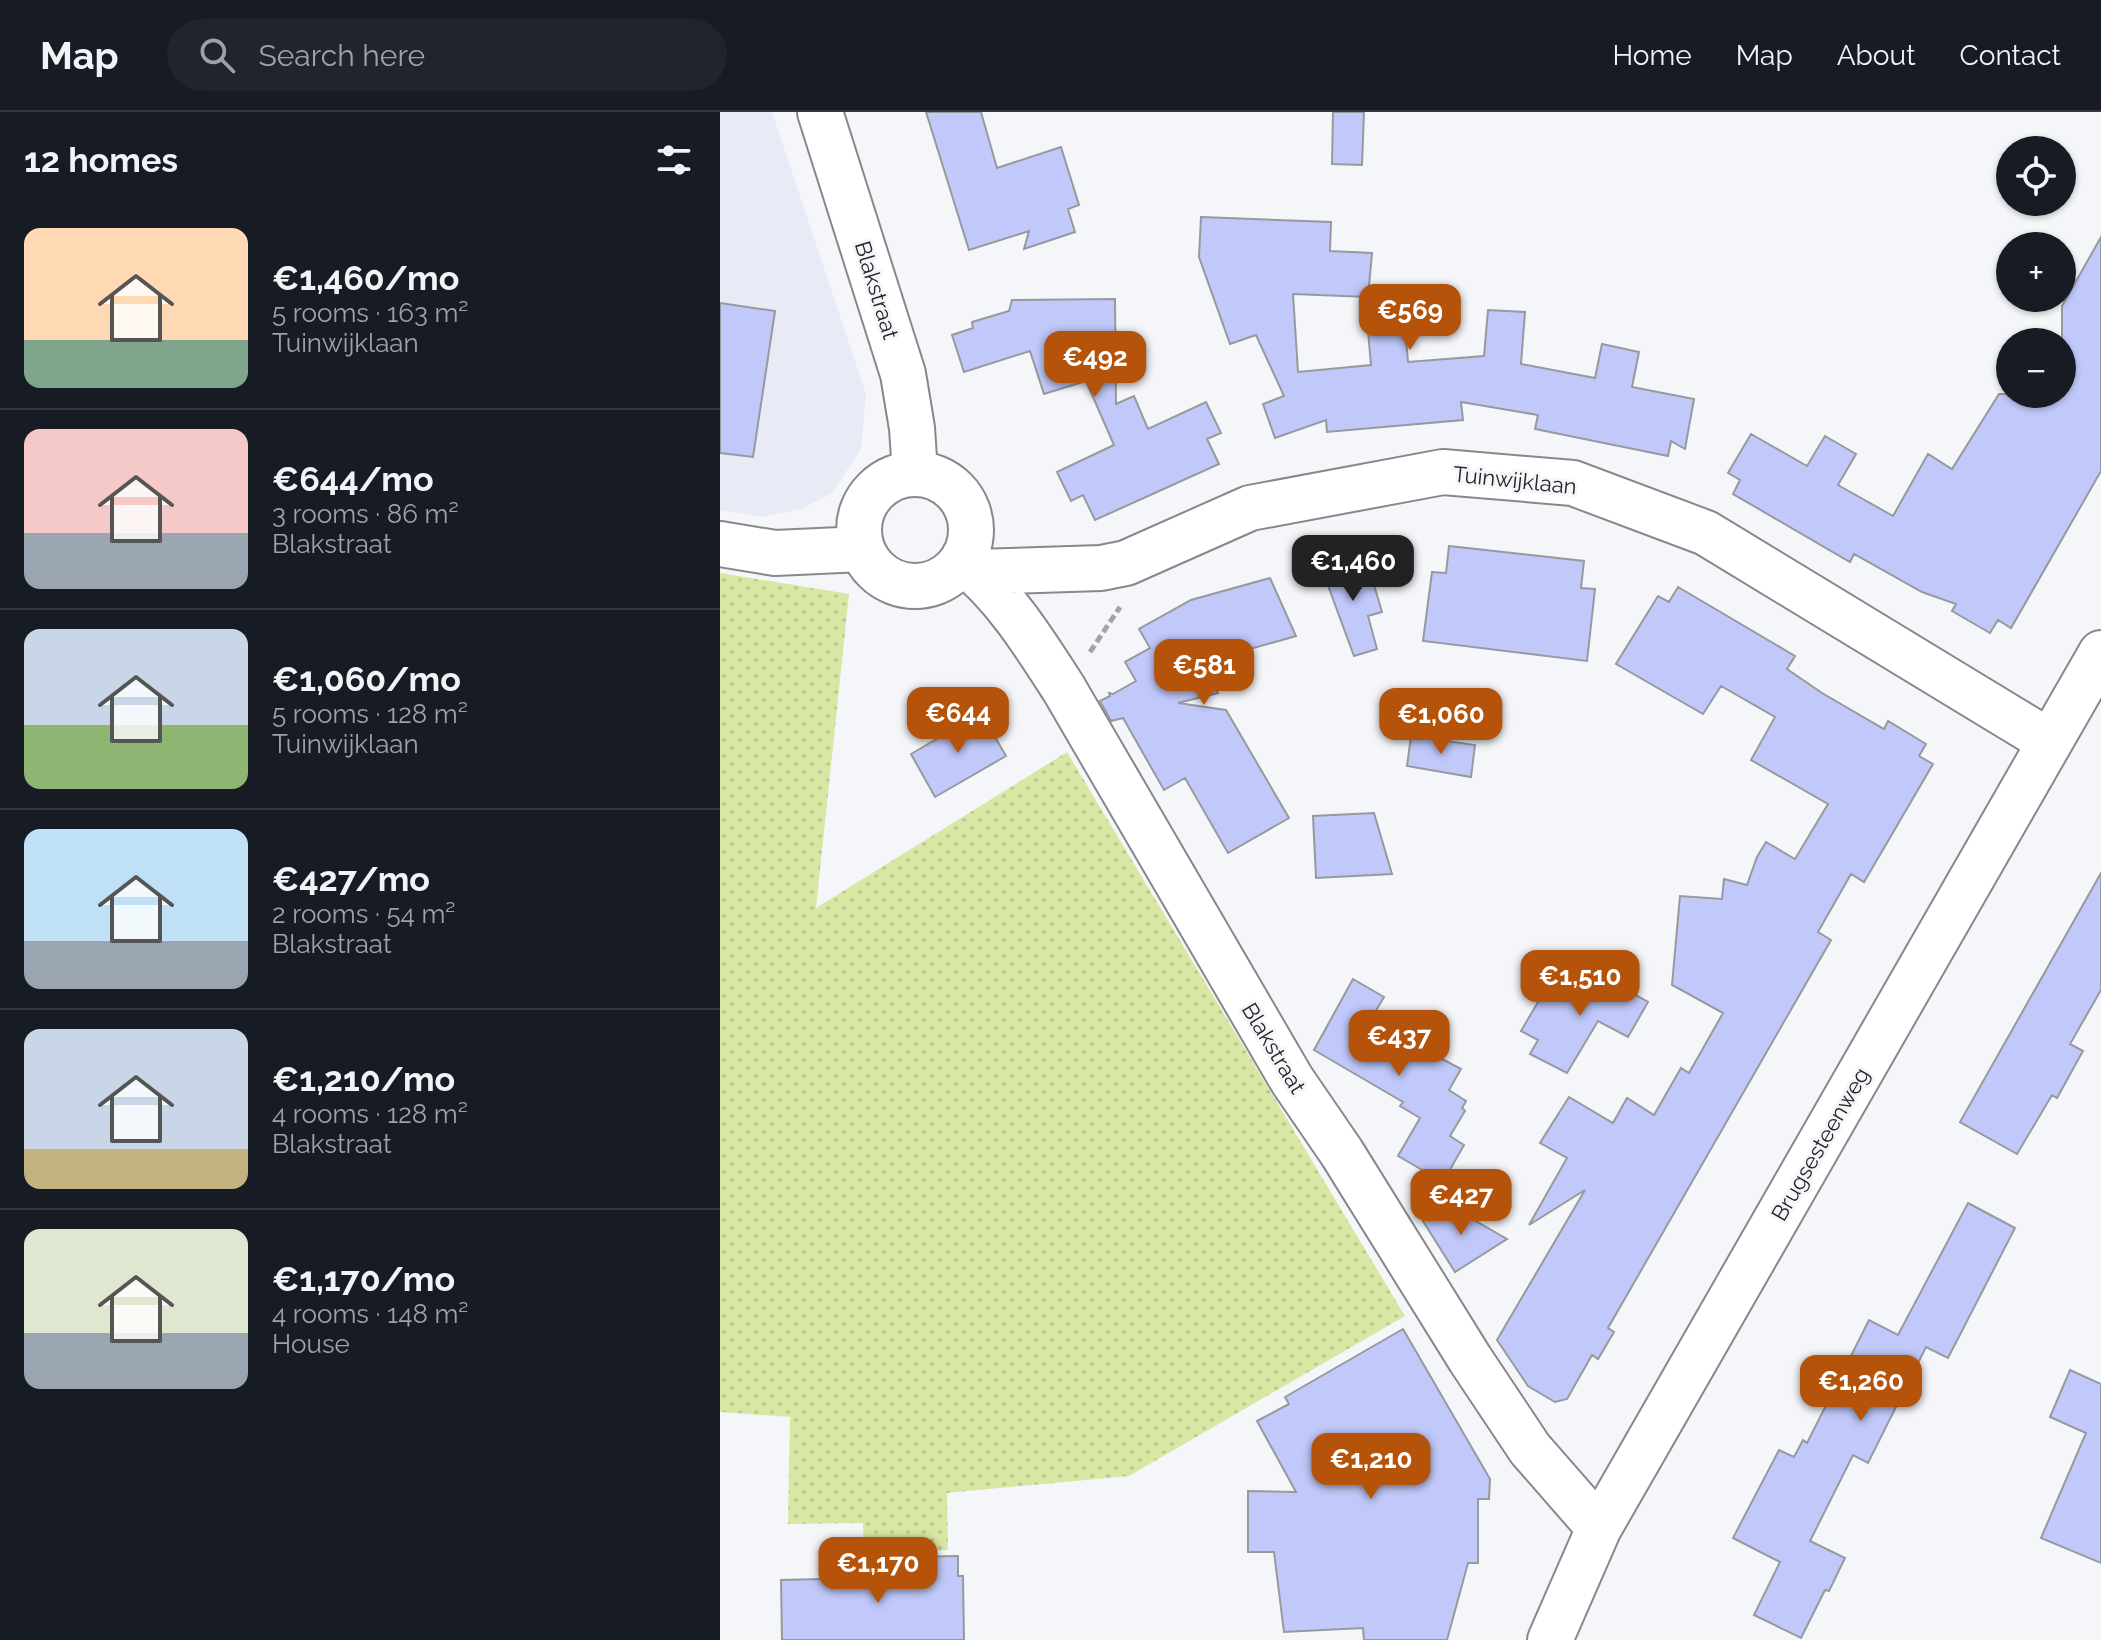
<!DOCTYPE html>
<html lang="en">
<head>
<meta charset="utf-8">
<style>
	:root { --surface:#171b24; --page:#20242c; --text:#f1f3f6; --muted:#9ea1a6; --line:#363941; --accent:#b45309 }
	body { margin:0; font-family:Raleway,sans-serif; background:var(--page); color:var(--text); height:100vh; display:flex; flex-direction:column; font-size:30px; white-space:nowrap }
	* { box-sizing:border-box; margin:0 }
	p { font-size:26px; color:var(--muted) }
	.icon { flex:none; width:44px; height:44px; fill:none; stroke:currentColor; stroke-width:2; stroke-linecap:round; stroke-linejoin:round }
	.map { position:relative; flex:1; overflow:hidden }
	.details { display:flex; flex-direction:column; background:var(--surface); width:720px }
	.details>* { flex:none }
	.tools { position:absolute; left:1276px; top:24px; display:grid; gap:16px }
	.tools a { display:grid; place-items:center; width:80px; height:80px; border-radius:50%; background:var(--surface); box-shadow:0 2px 6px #0004; font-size:40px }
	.price { position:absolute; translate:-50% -68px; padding:0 18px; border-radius:16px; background:var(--accent); color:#fff; font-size:26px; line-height:52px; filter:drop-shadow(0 2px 4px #0008) }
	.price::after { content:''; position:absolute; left:50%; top:48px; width:24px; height:18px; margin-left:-12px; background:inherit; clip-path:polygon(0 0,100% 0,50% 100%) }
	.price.active { background:#222; color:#fff }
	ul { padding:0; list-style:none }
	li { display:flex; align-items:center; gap:24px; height:200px; padding:0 24px }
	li+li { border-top:2px solid var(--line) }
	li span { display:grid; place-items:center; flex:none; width:224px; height:160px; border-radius:16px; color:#555 }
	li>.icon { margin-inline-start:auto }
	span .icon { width:96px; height:96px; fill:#fffc; stroke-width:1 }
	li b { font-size:34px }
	h2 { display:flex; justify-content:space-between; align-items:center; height:96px; padding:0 24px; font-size:34px }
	header { display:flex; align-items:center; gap:48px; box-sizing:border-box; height:112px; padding:0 40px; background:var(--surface); border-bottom:2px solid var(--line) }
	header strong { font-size:38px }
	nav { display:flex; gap:44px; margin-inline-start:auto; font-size:28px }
	.search { width:560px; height:72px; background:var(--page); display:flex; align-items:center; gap:20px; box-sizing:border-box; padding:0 28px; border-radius:44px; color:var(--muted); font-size:30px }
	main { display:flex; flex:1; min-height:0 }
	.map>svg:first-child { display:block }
	.built { fill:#e8eaf6 }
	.grass { fill:url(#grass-dots) }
	.building { fill:#c0c9fa; stroke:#98999d; stroke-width:2 }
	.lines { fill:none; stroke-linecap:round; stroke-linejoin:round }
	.minor-casing { stroke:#87888c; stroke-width:48 }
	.path { stroke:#a4a4a7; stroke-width:5; stroke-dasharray:8 4; stroke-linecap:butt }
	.minor { stroke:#fff; stroke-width:44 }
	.labels { text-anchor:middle; stroke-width:6; stroke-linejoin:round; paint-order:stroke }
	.street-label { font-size:22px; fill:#252526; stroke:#f5f6fa }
</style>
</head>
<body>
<header>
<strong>Map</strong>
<div class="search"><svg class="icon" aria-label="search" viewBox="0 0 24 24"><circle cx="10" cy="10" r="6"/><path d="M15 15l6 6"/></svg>Search here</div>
<nav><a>Home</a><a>Map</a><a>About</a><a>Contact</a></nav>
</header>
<main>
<section class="details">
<h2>12 homes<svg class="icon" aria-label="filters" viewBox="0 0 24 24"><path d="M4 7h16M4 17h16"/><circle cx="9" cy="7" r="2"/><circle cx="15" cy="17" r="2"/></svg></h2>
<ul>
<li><span style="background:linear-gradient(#ffd9b3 70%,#7fa58c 0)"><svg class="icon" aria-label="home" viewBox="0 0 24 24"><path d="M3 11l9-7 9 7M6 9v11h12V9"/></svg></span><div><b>€1,460/mo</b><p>5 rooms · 163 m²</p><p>Tuinwijklaan</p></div></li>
<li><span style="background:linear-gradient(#f6c9c9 65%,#9aa5b1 0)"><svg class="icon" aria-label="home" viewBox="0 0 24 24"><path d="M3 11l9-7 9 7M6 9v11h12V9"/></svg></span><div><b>€644/mo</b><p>3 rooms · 86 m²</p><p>Blakstraat</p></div></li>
<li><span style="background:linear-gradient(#c9d6e8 60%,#8fb573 0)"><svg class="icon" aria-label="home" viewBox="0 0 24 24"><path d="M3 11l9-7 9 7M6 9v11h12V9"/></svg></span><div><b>€1,060/mo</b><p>5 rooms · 128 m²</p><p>Tuinwijklaan</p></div></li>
<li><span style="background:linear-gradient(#bfe0f5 70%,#9aa5b1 0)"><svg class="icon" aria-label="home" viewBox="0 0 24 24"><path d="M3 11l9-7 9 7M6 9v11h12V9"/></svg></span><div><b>€427/mo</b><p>2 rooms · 54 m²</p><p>Blakstraat</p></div></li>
<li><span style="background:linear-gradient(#c9d6e8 75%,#c2b280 0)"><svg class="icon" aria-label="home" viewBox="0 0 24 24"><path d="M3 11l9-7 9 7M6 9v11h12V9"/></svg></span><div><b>€1,210/mo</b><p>4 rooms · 128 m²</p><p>Blakstraat</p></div></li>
<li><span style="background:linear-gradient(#dfe7d0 65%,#9aa5b1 0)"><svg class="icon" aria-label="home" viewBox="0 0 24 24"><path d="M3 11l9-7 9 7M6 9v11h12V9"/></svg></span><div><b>€1,170/mo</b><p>4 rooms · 148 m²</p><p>House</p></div></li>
</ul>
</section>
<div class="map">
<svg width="1381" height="1528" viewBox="0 0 1381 1528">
	<defs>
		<pattern id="grass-dots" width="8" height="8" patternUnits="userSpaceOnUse" patternTransform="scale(2)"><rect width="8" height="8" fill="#d9e7a5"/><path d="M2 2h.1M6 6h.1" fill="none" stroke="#bac68e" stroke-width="1.8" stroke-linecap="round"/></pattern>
	</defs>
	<rect width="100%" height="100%" fill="#f5f6fa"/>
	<!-- built -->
	<path class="built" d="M 0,0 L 52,0 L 146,282 L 141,337 L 112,381 L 81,397 L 43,405 L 0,398 Z"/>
	<!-- grass -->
	<path class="grass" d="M 0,461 L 129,482 L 96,796 L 347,640 L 685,1204 L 409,1364 L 227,1381 L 228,1438 L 144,1441 L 143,1411 L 68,1412 L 70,1305 L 0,1300 Z"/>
	<!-- building -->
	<path class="building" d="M 206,0 L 261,0 L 277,56 L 341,35 L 359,93 L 348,97 L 355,120 L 304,137 L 309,119 L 249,138 Z
		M 613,0 L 644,0 L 642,53 L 612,52 Z
		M 481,105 L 611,110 L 610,139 L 652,141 L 648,185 L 573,182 L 578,260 L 651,253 L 648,219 L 685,215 L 688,250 L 764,244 L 768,198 L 805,200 L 801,252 L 875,266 L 882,232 L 919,240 L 912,275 L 974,287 L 965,337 L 951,329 L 948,344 L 815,317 L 818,303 L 741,290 L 743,308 L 607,320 L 606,308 L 555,326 L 543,292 L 564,284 L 536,223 L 510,232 L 479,145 Z
		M 1381,125 L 1381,359 L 1291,516 L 1278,508 L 1270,521 L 1232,499 L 1236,492 L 1202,480 L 1134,442 L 1130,450 L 1013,382 L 1020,368 L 1008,361 L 1031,322 L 1087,354 L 1105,324 L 1136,342 L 1118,373 L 1173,404 L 1208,342 L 1232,357 L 1279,282 L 1342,282 L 1342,194 Z
		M 395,187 L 396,292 L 414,284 L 428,317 L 486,290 L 501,321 L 487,327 L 499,352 L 375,408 L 363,383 L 351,389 L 337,360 L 394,333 L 366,269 L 324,282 L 310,239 L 244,260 L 232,223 L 253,216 L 252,210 L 289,199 L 292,188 Z
		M 0,191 L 55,199 L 33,345 L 0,341 Z
		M 729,434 L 864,449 L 861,476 L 875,477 L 867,549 L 703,529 L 712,460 L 726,461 Z
		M 631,443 L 638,470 L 652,466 L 662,500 L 648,504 L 657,537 L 634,544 L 600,452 Z
		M 550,466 L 576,524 L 481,551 L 498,581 L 458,591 L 506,598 L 569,706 L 508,741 L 465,666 L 444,678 L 403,606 L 391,609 L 380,589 L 390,584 L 389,581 L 393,582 L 416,569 L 405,550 L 430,536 L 419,517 L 471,488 Z
		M 958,475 L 1075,544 L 1067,557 L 1102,581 L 1164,617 L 1168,609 L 1206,632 L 1199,644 L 1213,652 L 1144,770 L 1131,762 L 1098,820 L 1111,828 L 888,1216 L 894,1220 L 878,1247 L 872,1243 L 847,1287 L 835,1290 L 808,1274 L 777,1228 L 865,1078 L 809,1113 L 847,1046 L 820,1031 L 849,985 L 893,1011 L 907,986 L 934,1003 L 961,956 L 969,961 L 1003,901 L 952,873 L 960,784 L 1002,787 L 1004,767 L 1027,773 L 1037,745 L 1046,730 L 1075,747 L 1108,692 L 1031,648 L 1055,605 L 1001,574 L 983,602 L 896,552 L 938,484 L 949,490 Z
		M 261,601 L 286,644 L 215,685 L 191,642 Z
		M 691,624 L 755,633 L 751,665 L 687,654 Z
		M 654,701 L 672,762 L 596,766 L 593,704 Z
		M 1381,761 L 1381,878 L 1350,932 L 1363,939 L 1337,986 L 1332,983 L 1297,1042 L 1240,1010 Z
		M 873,859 L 928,890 L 908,925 L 878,909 L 847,961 L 810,942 L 818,928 L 801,919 L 825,878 L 837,885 L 849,864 L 864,874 Z
		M 633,867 L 664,885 L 650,909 L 741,957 L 729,978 L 746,989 L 742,996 L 745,999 L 730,1024 L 744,1033 L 723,1070 L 678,1044 L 700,1006 L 680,994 L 683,990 L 594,938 Z
		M 1248,1091 L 1295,1116 L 1228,1246 L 1206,1235 L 1148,1351 L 1133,1343 L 1090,1429 L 1125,1446 L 1109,1479 L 1105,1478 L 1081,1526 L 1034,1503 L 1060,1450 L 1013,1426 L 1059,1338 L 1074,1345 L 1083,1328 L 1087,1331 L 1149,1208 L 1178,1223 Z
		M 728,1093 L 787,1127 L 735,1160 L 703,1109 Z
		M 683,1217 L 770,1367 L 769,1387 L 758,1387 L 758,1451 L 748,1451 L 727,1528 L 644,1528 L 643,1516 L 564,1520 L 554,1440 L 528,1440 L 528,1379 L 576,1380 L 537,1309 L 569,1292 L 565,1285 Z
		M 1350,1258 L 1381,1272 L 1381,1451 L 1321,1426 L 1366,1321 L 1330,1305 Z
		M 238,1444 L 238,1464 L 243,1464 L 244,1528 L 62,1528 L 61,1468 L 188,1465 L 187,1445 Z"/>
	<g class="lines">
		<!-- minor casing -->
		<g class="minor-casing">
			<path id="minor" d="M 100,0 L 183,262 L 192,316 L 195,361
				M139 418a56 56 0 1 1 112 0a56 56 0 1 1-112 0Z
				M 0,432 L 55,441 L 142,437
				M 242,449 C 285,483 315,532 344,577 L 572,968 L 622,1041 L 750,1247 L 810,1337 L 879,1416
				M 256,460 L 381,456 L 406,451 L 530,396 L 723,360 L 853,371 L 986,421 L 1330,630
				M 830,1528 L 879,1416 L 1381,541"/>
		</g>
		<!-- path -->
		<path class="path" d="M 370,540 L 400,495"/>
		<!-- minor -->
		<use href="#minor" class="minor"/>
	</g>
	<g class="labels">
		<!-- street labels -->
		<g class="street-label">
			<text transform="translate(157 178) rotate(73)" y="8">Blakstraat</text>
			<text transform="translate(795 368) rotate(6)" y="8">Tuinwijklaan</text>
			<text transform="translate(554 936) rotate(59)" y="8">Blakstraat</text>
			<text transform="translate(1100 1032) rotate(-60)" y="8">Brugsesteenweg</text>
		</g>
	</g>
</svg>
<div class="tools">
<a><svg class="icon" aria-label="locate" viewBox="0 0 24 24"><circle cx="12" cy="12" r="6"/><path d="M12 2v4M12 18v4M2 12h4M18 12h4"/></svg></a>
<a>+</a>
<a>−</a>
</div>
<b class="price" style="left:690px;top:240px">€569</b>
<b class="price" style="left:375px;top:287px">€492</b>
<b class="price active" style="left:633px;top:491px">€1,460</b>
<b class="price" style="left:484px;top:595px">€581</b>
<b class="price" style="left:238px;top:643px">€644</b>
<b class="price" style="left:721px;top:644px">€1,060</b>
<b class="price" style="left:860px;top:906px">€1,510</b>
<b class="price" style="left:679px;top:966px">€437</b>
<b class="price" style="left:741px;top:1125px">€427</b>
<b class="price" style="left:1141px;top:1311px">€1,260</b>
<b class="price" style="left:651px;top:1389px">€1,210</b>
<b class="price" style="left:158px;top:1493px">€1,170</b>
</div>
</main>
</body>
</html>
